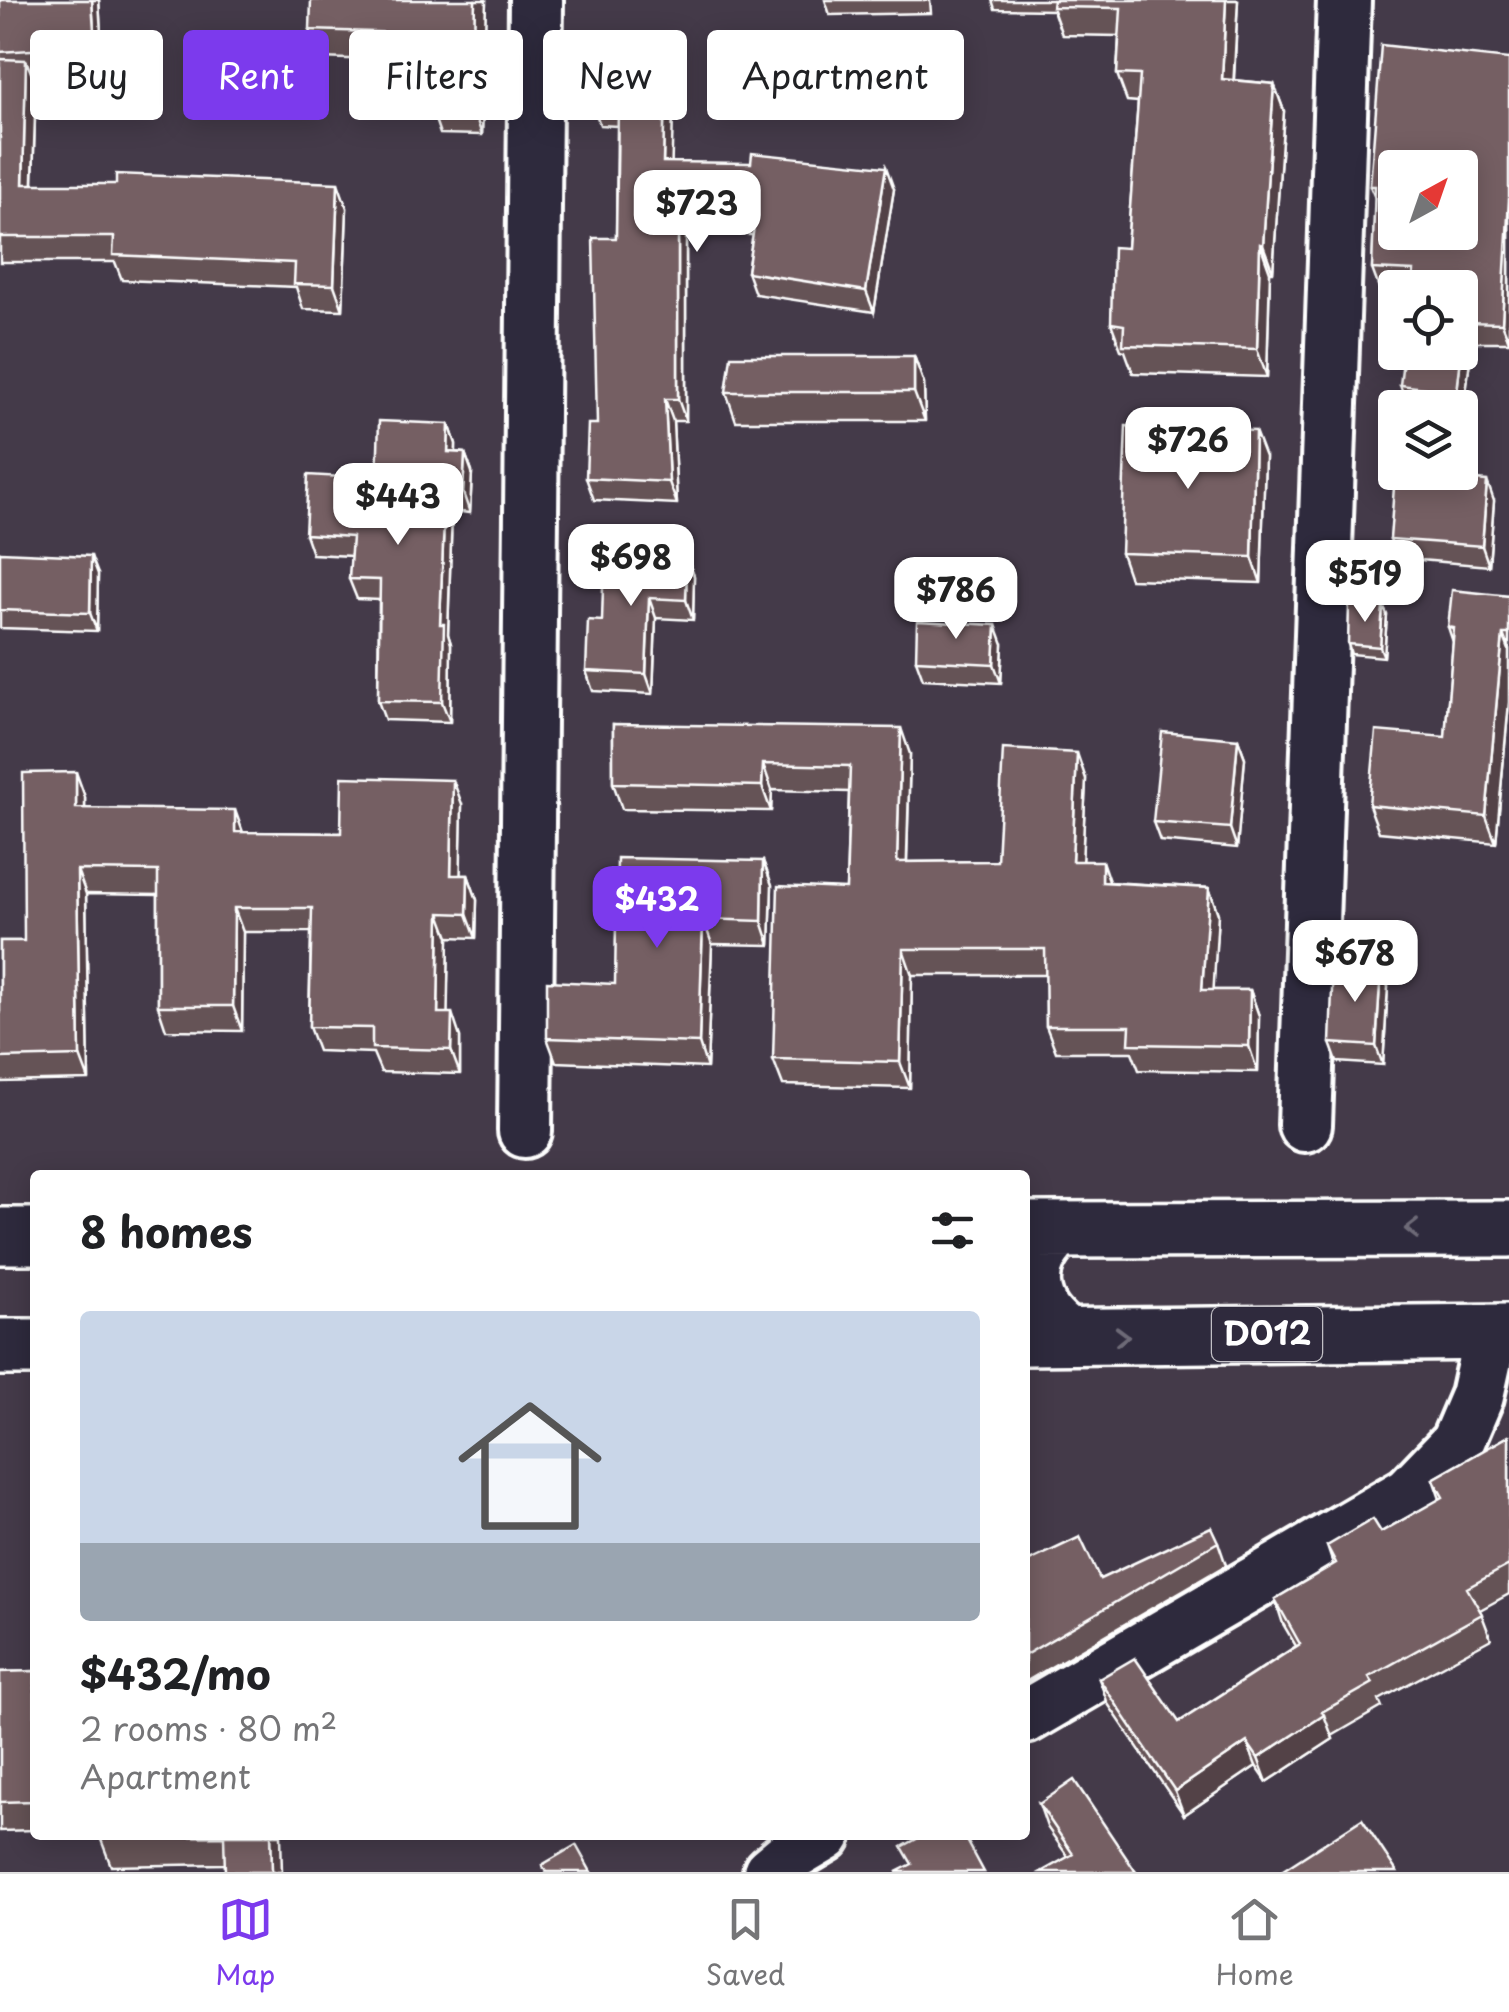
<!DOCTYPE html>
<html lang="en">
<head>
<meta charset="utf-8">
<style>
	:root { --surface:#fff; --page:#f6f6f6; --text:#202124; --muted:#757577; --line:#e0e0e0; --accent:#7c3aed }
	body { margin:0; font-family:"Playpen Sans",sans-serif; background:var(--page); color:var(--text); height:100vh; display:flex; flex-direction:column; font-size:38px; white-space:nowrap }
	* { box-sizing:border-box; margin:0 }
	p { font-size:32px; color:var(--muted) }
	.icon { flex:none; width:55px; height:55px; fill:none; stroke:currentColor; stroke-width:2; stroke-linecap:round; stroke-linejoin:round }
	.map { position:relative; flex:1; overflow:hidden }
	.side { position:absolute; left:30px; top:1170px; width:1000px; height:670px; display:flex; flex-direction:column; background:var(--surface); border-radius:10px; box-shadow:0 5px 25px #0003 }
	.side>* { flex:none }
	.banner { position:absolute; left:30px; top:30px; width:1000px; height:90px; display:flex; gap:20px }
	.needle { width:65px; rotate:40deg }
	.tools { position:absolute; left:1378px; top:150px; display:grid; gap:20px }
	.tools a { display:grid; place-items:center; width:100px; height:100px; border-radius:10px; background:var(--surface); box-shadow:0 5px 25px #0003; font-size:50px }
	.price { position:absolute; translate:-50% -85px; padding:0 22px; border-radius:20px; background:#fff; color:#222; font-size:32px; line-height:65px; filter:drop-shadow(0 2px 5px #0008) }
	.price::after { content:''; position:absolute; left:50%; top:60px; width:30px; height:22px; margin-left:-15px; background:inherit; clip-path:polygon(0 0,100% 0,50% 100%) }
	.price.current { background:var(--accent); color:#fff }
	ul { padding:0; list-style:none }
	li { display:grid; align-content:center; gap:20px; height:530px; padding:0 50px }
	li+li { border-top:2px solid var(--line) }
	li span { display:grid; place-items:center; height:310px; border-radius:10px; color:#555 }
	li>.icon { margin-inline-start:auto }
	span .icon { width:180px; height:180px; fill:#fffc; stroke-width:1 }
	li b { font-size:42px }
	h2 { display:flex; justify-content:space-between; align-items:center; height:120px; padding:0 50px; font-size:42px }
	.chip { padding:0 35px; border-radius:10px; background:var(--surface); box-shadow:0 5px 25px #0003; font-size:35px; line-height:90px }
	.chip.current { background:var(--accent); color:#fff }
	.tabs { display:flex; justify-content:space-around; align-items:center; height:140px; border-top:2px solid var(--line); background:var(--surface); font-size:28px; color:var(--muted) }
	.tabs a { display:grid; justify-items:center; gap:5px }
	.tabs .current { color:var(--accent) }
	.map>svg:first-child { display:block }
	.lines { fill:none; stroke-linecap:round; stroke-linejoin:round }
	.minor-casing { stroke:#fff; stroke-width:60 }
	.trunk-casing { stroke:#fff; stroke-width:62 }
	.minor { stroke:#2f2a3d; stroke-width:52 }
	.trunk { stroke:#2f2a3d; stroke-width:55 }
	.wall { fill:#655256; stroke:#fff; stroke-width:2.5 }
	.shaded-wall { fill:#524246; stroke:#fff; stroke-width:2.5 }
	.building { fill:#755f64; stroke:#fff; stroke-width:2.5; fill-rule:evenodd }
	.oneway { stroke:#6d6a77 }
	.labels { text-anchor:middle; stroke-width:9; stroke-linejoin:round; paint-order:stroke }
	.shield { fill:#2f2a3d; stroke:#c1bfc5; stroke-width:2.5 }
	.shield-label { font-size:32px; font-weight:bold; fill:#fff }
</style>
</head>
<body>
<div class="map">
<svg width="1509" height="1872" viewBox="0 0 1509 1872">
	<rect width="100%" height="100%" fill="#443a49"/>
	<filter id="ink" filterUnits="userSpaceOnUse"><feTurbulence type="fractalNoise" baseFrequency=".01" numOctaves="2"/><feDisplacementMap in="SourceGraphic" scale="20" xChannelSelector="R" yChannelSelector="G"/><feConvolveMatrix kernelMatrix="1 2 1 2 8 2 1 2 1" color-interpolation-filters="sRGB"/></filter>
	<g filter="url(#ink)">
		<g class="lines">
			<!-- minor casing -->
			<g class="minor-casing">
				<path id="minor" d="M 1305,1125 L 1344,0
					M 525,1131 L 536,0
					M 1025,1717 L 1409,1493 L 1457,1443 L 1477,1396 L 1491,1332
					M 770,1872 L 788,1857 L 825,1835"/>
			</g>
			<!-- trunk casing -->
			<g class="trunk-casing">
				<path id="trunk" d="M 1025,1230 L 1509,1229
					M 1059,1230 C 1021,1263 1024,1307 1066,1336
					M 0,1236 L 35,1236
					M 1025,1337 L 1509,1332
					M 0,1347 L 35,1347"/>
			</g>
			<!-- minor -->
			<use href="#minor" class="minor"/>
			<!-- trunk -->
			<use href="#trunk" class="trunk"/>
		</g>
		<!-- wall -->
		<path class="wall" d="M 0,0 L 99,0 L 103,68 L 31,72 L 36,85 L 33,184 L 347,208 L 343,310 L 303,309 L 296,287 L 122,280 L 115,262 L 0,262 Z
			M 486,0 L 482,135 L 440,134 L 430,105 L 430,93 L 415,92 L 405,61 L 320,58 L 310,30 Z
			M 825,0 L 930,0 L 931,13 L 830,15 Z
			M 992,0 L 1238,0 L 1234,80 L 1274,84 L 1284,111 L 1273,272 L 1270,272 L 1267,377 L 1133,373 L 1125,351 L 1121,350 L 1111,323 L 1127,248 L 1138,102 L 1127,101 L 1117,74 L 1119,36 L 1062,35 L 1053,10 L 995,9 Z
			M 666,54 L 674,76 L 671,162 L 894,189 L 874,312 L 755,294 L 747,272 L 753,235 L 686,234 L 686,421 L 673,421 L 677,504 L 594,500 L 586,478 L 597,424 L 616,238 L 617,126 L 600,125 L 592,103 Z
			M 1509,59 L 1509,342 L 1472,342 L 1464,411 L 1460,411 L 1460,408 L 1431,408 L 1407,405 L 1400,385 L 1460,288 L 1379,288 L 1372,269 L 1375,198 L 1370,186 Z
			M 914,356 L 924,384 L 925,421 L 736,421 L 726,392 Z
			M 449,424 L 456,444 L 456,452 L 465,453 L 472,472 L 470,513 L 452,511 L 448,634 L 451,644 L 450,722 L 385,720 L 378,701 L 379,600 L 357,599 L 349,579 L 351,556 L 312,554 L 305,534 Z
			M 1265,457 L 1261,583 L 1130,579 L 1121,553 Z
			M 1494,501 L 1489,566 L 1397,558 L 1390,539 Z
			M 0,552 L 98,574 L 97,631 L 0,628 Z
			M 687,557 L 694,576 L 693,620 L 656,618 L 653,694 L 593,691 L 586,671 L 602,621 Z
			M 1509,596 L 1509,702 L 1496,843 L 1379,832 L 1369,805 L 1445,737 L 1453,642 L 1448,627 Z
			M 1383,606 L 1387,615 L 1384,657 L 1351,654 L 1348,644 Z
			M 1003,644 L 1001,683 L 923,679 L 916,660 Z
			M 613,724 L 910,754 L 907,862 L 997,861 L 1086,779 L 1082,861 L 1110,882 L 1209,888 L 1218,914 L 1213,990 L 1250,990 L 1259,1016 L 1258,1072 L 1139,1070 L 1132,1052 L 1056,1052 L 1046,1026 L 1046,975 L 912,975 L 910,1088 L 783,1085 L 773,1059 L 846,889 L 849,792 L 772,790 L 771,811 L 622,809 L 613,783 Z
			M 1238,739 L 1245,758 L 1237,848 L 1160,841 L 1153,822 Z
			M 85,797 L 85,808 L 243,832 L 341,833 L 462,804 L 460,875 L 468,875 L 477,900 L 476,938 L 449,937 L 447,1013 L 460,1037 L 460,1074 L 381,1072 L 373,1053 L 318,1051 L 309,1027 L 311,932 L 243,932 L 242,1031 L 166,1030 L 158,1006 L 158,895 L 86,894 L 89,1080 L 0,1082 L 0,941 L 24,941 Z
			M 763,861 L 772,885 L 770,945 L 712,944 L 707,1068 L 556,1062 L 547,1038 L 615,984 Z
			M 1388,987 L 1383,1065 L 1337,1062 L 1330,1043 Z
			M 1509,1436 L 1509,1594 L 1480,1610 L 1491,1639 L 1379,1700 L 1382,1707 L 1332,1736 L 1333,1739 L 1267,1782 L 1256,1766 L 1184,1815 L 1108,1704 L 1099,1679 L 1179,1722 L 1296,1646 L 1283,1624 L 1275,1599 L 1333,1564 L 1327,1546 L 1381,1532 L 1440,1499 L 1433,1479 Z
			M 1218,1542 L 1226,1565 L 1025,1682 L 1025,1563 L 1100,1579 Z
			M 35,1671 L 35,1830 L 0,1831 L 0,1672 Z
			M 1039,1804 L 1136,1872 L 1068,1857 L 1047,1827 Z
			M 281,1835 L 225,1864 L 111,1866 L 100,1837 Z"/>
		<!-- shaded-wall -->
		<path class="shaded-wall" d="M 92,0 L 99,0 L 103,68 L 95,46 Z
			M 475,0 L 486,0 L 482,135 L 472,106 Z
			M 1226,0 L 1238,0 L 1232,107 L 1222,79 Z
			M 666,54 L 674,76 L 671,184 L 663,162 Z
			M 26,60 L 36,85 L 32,209 L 23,184 Z
			M 1274,84 L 1284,111 L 1273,272 L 1263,245 Z
			M 886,167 L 894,189 L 874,312 L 866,291 Z
			M 338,183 L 347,208 L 343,310 L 334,285 Z
			M 1508,198 L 1509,200 L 1509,341 L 1502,323 Z
			M 678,212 L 686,234 L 686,421 L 678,399 Z
			M 1260,244 L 1270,272 L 1267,377 L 1257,349 Z
			M 1465,322 L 1472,342 L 1464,411 L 1457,392 Z
			M 914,356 L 924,384 L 925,421 L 914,392 Z
			M 665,399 L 673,421 L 677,504 L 669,482 Z
			M 449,424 L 456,444 L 455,471 L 448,452 Z
			M 1255,431 L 1265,457 L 1261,583 L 1252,557 Z
			M 465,453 L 472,472 L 470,513 L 463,493 Z
			M 1487,481 L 1494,501 L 1489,566 L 1482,546 Z
			M 445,492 L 452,511 L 448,634 L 451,644 L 450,722 L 442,702 L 440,624 Z
			M 91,556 L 98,574 L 97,631 L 90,613 Z
			M 687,557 L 694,576 L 693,620 L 686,600 Z
			M 649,598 L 656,618 L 653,694 L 646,674 Z
			M 1383,606 L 1387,615 L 1384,657 L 1380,647 Z
			M 996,625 L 1003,644 L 1001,683 L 994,664 Z
			M 1503,634 L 1509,650 L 1509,702 L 1496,843 L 1486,816 Z
			M 901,728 L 910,754 L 906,888 L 897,862 Z
			M 1238,739 L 1245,758 L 1237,848 L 1230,828 Z
			M 1077,753 L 1086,779 L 1081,887 L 1072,861 Z
			M 763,764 L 772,790 L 771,811 L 762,786 Z
			M 76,772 L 85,797 L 85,832 L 76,808 Z
			M 453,780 L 462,804 L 460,899 L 451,875 Z
			M 235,810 L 244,835 L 235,832 Z
			M 763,861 L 772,885 L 770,945 L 762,921 Z
			M 1102,861 L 1111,887 L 1102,882 Z
			M 77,870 L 86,894 L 89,1080 L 80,1056 Z
			M 468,875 L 477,900 L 476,938 L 467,914 Z
			M 1209,888 L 1218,914 L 1212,1016 L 1202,990 Z
			M 234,908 L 243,932 L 242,1031 L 233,1006 Z
			M 440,913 L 449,937 L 447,1038 L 438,1013 Z
			M 703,919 L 712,944 L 707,1068 L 699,1043 Z
			M 903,949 L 912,975 L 910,1088 L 900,1062 Z
			M 1381,968 L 1388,987 L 1383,1065 L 1376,1046 Z
			M 1250,990 L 1259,1016 L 1258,1072 L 1249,1046 Z
			M 452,1013 L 460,1037 L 460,1074 L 451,1050 Z
			M 1324,1715 L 1333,1739 L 1267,1782 L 1258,1758 Z
			M 1247,1742 L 1256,1766 L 1184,1815 L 1175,1791 Z
			M 271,1835 L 281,1835 L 282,1872 L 272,1872 Z"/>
		<!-- building -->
		<path class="building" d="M 0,0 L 92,0 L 95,46 L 0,52 Z
			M 311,0 L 475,0 L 472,106 L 430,105 L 430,65 L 405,64 L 405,33 L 310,30 Z
			M 1053,0 L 1226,0 L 1222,79 L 1274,84 L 1263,245 L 1260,244 L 1257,349 L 1123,345 L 1124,325 L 1111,323 L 1113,247 L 1127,248 L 1140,75 L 1117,74 L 1121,8 L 1052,7 Z
			M 1381,45 L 1509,59 L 1509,198 L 1502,323 L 1465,322 L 1457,392 L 1400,385 L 1404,352 L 1460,352 L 1460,288 L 1412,288 L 1414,271 L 1372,269 L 1375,186 L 1370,186 ZM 1395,168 L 1460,168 L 1460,232 L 1395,232 Z
			M 595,51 L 666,54 L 663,162 L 751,163 L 752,153 L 886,167 L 866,291 L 747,272 L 756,214 L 678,212 L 678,399 L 665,399 L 669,482 L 586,478 L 588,424 L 597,424 L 593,238 L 616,238 L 618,104 L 592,103 Z
			M 0,59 L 26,60 L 23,184 L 116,184 L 116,174 L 338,183 L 334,285 L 294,284 L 295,263 L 113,255 L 114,237 L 0,237 Z
			M 731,356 L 914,356 L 914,392 L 726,392 Z
			M 379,421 L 449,424 L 448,452 L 465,453 L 463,493 L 445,492 L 440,624 L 444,624 L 442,702 L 378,701 L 380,580 L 349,579 L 352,537 L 305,534 L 308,475 L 377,479 Z
			M 1126,426 L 1255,431 L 1252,557 L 1121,553 Z
			M 1395,474 L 1487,481 L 1482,546 L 1390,539 Z
			M 0,552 L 91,556 L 90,613 L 0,610 Z
			M 604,553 L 687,557 L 686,600 L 649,598 L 646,674 L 586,671 L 588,620 L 602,621 Z
			M 1452,590 L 1509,596 L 1509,634 L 1503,634 L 1486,816 L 1369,805 L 1376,731 L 1445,737 L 1454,628 L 1448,627 Z
			M 1349,603 L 1383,606 L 1380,647 L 1348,644 Z
			M 917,621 L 996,625 L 994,664 L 916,660 Z
			M 613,724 L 901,728 L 897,862 L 997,861 L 1003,749 L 1077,753 L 1072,861 L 1102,861 L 1102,882 L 1209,888 L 1202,990 L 1250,990 L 1249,1046 L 1129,1044 L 1130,1026 L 1046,1026 L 1045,949 L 903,949 L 900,1062 L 773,1059 L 778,886 L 846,889 L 850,766 L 763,764 L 762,786 L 613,783 Z
			M 1162,732 L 1238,739 L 1230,828 L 1153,822 Z
			M 76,772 L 76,808 L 235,810 L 235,832 L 341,833 L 342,777 L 453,780 L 451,875 L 468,875 L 467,914 L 440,913 L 438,1013 L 452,1013 L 451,1050 L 372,1048 L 372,1028 L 309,1027 L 312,908 L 234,908 L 233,1006 L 158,1006 L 158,871 L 77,870 L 80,1056 L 0,1058 L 0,941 L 24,941 L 23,773 Z
			M 617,858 L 763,861 L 762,921 L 703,919 L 699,1043 L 547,1038 L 547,981 L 615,984 Z
			M 1333,964 L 1381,968 L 1376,1046 L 1330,1043 Z
			M 1509,1436 L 1509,1565 L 1467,1588 L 1482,1614 L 1369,1677 L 1373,1683 L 1322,1712 L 1324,1715 L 1258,1758 L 1247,1742 L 1175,1791 L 1099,1679 L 1135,1658 L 1179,1722 L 1300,1644 L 1275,1599 L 1336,1563 L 1327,1546 L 1373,1519 L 1381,1532 L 1443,1497 L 1433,1479 Z
			M 1211,1527 L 1218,1542 L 1025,1655 L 1025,1563 L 1080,1537 L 1100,1579 Z
			M 35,1671 L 35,1801 L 0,1802 L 0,1672 Z
			M 1074,1780 L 1136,1872 L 1041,1872 L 1073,1854 L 1039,1804 Z
			M 1362,1819 L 1397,1872 L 1280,1872 Z
			M 100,1835 L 271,1835 L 272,1872 L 225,1872 L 224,1836 L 100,1837 Z
			M 924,1835 L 964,1835 L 984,1872 L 896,1872 L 912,1864 L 902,1847 Z
			M 576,1845 L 591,1872 L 546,1872 L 542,1865 Z"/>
		<!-- one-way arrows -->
		<defs><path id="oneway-chevron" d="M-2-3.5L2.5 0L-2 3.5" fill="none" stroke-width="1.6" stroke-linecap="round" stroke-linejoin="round" transform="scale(2.5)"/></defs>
		<g class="oneway">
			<use href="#oneway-chevron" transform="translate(1412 1229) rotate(180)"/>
			<use href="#oneway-chevron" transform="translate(1122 1336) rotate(-1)"/>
		</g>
	</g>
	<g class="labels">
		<!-- shield labels -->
		<rect class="shield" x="1212" y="1307" width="110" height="54" rx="8"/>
		<g class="shield-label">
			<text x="1267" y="1345">D012</text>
		</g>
	</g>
</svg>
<div class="tools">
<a><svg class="needle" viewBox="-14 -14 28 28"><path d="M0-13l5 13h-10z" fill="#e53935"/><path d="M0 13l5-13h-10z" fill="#757577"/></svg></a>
<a><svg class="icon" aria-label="locate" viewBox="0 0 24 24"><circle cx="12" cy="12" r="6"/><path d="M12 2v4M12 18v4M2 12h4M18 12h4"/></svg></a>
<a><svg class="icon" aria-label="layers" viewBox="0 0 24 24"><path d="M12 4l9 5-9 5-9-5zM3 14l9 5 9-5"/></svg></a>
</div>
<b class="price" style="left:697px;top:255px">$723</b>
<b class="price" style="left:1188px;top:492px">$726</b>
<b class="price" style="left:398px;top:548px">$443</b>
<b class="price" style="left:631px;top:609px">$698</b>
<b class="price" style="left:1365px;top:625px">$519</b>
<b class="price" style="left:956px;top:642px">$786</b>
<b class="price current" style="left:657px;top:951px">$432</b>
<b class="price" style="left:1355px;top:1005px">$678</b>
<div class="banner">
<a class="chip">Buy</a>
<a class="chip current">Rent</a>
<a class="chip">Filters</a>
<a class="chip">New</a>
<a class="chip">Apartment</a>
</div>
<section class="side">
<h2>8 homes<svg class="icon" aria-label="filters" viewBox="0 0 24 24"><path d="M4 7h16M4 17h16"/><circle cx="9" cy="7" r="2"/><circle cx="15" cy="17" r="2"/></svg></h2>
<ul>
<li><span style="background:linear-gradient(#c9d6e8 75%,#9aa5b1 0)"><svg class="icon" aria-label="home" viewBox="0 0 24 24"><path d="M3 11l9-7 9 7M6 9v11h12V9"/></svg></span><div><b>$432/mo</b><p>2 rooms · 80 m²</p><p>Apartment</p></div></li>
</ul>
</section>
</div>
<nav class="tabs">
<a class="current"><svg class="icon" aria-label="map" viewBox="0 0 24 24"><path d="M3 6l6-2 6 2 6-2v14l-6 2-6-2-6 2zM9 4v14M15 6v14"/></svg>Map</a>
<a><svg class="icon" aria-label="saved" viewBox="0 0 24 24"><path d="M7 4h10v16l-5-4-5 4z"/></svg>Saved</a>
<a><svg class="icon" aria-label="home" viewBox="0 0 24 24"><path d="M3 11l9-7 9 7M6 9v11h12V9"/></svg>Home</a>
</nav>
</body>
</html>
